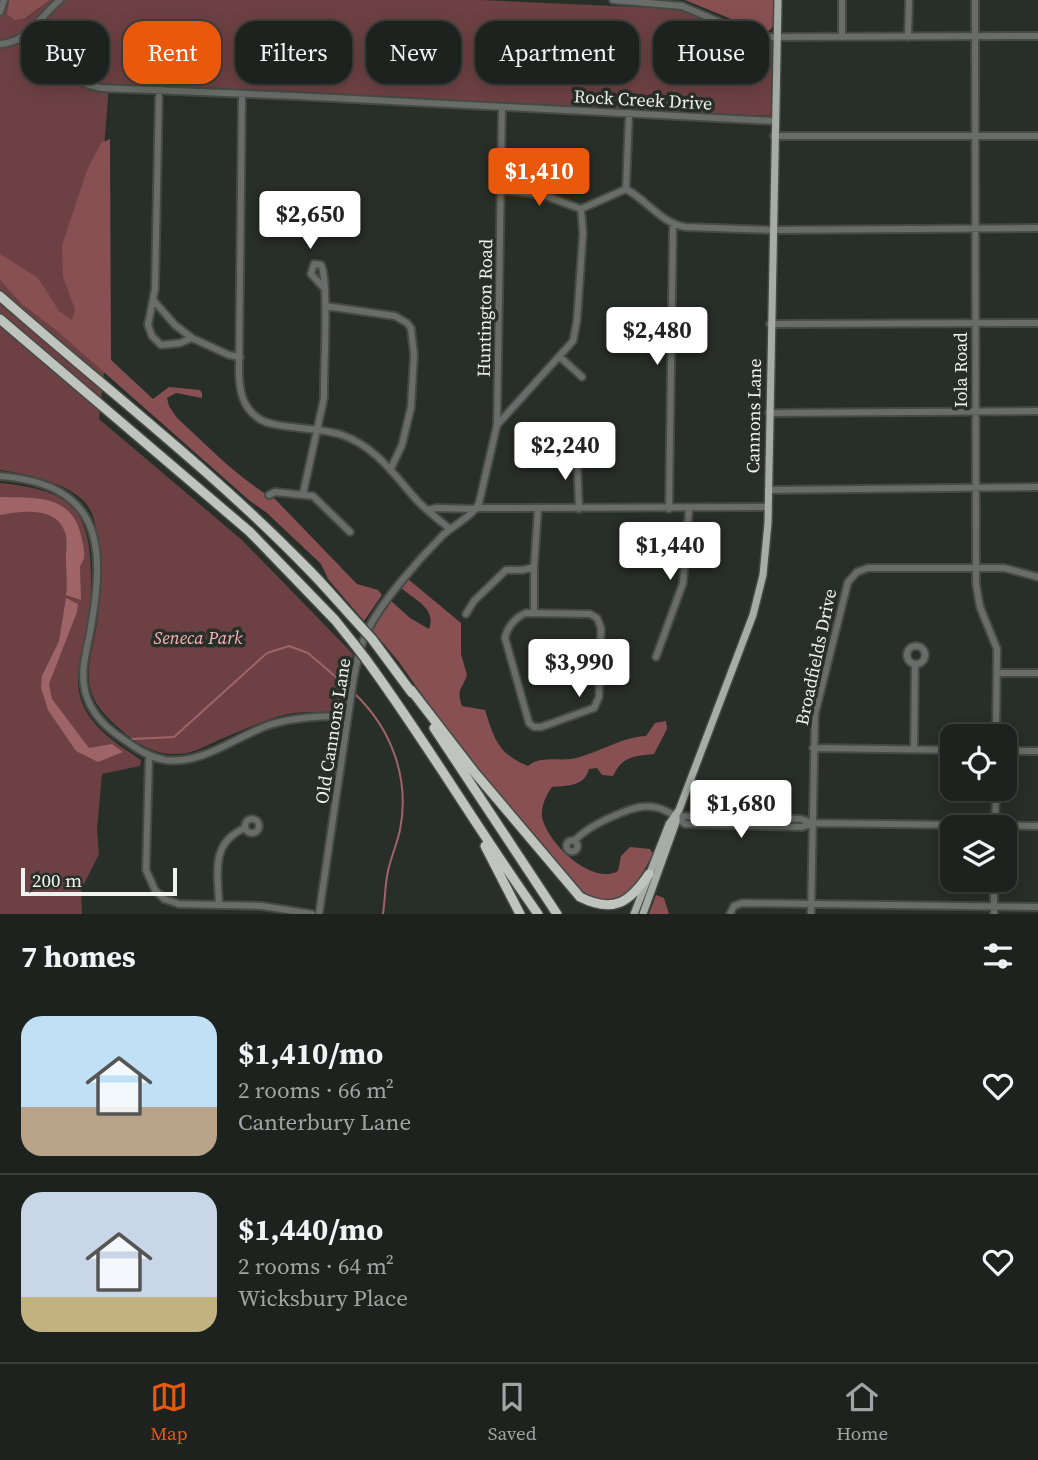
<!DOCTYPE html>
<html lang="en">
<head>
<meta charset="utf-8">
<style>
	:root { --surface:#1e221e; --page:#262a27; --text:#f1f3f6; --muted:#a1a4a4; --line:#3c3f3c; --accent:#ea580c }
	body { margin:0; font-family:"Source Serif 4",serif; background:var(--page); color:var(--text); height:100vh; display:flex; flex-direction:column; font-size:26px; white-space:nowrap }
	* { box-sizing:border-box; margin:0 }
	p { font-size:23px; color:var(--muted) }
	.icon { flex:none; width:38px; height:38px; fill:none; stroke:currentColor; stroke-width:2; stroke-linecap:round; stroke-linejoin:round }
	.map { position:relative; height:914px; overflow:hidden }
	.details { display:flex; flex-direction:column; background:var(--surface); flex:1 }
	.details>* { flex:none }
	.guide { position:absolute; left:21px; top:21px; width:998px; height:63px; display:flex; gap:14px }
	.buttons { position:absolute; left:940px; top:724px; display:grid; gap:14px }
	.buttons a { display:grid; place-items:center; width:77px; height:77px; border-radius:14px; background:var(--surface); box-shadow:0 4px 18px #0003,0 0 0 2px var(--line); font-size:35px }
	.scale { position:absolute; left:21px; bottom:18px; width:156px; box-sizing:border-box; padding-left:7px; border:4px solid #eff3ef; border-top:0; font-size:19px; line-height:24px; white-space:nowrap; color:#eff3ef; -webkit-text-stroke:5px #282e28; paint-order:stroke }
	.price { position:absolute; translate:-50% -60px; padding:0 16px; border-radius:7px; background:#fff; color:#222; font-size:23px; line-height:46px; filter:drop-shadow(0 2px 4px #0008) }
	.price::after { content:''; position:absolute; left:50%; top:42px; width:21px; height:16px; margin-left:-10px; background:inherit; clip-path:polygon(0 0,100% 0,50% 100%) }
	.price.current { background:var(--accent); color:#fff }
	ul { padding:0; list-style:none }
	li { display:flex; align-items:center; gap:21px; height:175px; padding:0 21px }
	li+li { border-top:2px solid var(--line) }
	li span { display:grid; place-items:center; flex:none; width:196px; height:140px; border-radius:21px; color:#555 }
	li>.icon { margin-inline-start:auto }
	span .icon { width:84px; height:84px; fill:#fffc; stroke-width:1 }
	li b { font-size:30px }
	h2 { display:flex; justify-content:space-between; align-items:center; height:84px; padding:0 21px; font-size:30px }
	.tag { padding:0 24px; border-radius:21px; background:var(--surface); box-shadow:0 4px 18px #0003,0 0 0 2px var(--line); font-size:24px; line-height:63px }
	.tag.current { background:var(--accent); color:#fff }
	.tabs { display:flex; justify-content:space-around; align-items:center; height:98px; border-top:2px solid var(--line); background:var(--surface); font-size:19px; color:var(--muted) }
	.tabs a { display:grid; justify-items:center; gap:4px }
	.tabs .current { color:var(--accent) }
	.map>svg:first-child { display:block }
	.green { fill:#6d4143 }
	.forest { fill:#885053 }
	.water { fill:#9e6467 }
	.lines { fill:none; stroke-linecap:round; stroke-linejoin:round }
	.stream { stroke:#9e6467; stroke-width:2 }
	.minor-casing { stroke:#444a44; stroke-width:10 }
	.major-casing { stroke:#444a44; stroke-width:10 }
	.highway-casing { stroke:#444a44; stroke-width:12 }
	.minor { stroke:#696c69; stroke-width:6 }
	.major { stroke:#a6aca6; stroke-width:7 }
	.highway { stroke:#bfc5be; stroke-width:9 }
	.highway-bridge-casing { stroke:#444a44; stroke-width:12; stroke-linecap:butt }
	.highway-bridge { stroke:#bfc5be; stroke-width:9 }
	.labels { text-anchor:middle; stroke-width:7; stroke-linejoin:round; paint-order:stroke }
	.street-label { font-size:18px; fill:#eff3ef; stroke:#282e28 }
	.park-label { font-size:18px; font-style:italic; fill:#fcb4b7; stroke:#282e28 }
</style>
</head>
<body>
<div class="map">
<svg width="1038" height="914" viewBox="0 0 1038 914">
	<rect width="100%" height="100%" fill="#282e28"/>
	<!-- green -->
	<path class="green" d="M 0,0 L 9,0 L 7,14 L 27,18 L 50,0 L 480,0 L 679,9 L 711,21 L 748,41 L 773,42 L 771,116 L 109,85 L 103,161 L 104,373 L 99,419 L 242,540 L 353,654 L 343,711 C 323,713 299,710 280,716 C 260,722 240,731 221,739 C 205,746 194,754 176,754 C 155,755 135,743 120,729 C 77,693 88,672 97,624 C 101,599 100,571 98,545 C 97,533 95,515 87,505 C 71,483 25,474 0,470 Z
		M 0,483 C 66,490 90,504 91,574 C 91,591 91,610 87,627 C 82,653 72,678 83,705 C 94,730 119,745 141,760 L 140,766 L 102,774 L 97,829 L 99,854 L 81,890 L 82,914 L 0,914 Z"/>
	<!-- forest -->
	<path class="forest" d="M 9,0 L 50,0 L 26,18 L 15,20 L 7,14 Z
		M 685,0 L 774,0 L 774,25 L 769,31 L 760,31 Z
		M 110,139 L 111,360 L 153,399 L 169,387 L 200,390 L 202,393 L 202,398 L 176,393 L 167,398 L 169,406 L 177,418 C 208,446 238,479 275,499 L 357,584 L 378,590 L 382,595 L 364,621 L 328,579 L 321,564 L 267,513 L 250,501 L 55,329 L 23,305 L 0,280 L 0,254 L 38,278 L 59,311 L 72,320 L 75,309 L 63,277 L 62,245 L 87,170 L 101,143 Z
		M 408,579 L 461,623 L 461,654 L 467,675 C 462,690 456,689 462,706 L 485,710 C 494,738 498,754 528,766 C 541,755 560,762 576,758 C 600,752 622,737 646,736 L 655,723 L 666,721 L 667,729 L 654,754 C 635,756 622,756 613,776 L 602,775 L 597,768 L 589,769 C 584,787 568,785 552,787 C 546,795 541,806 542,817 C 547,843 592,886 618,871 L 621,856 L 630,847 L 650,849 L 653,854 C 636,886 621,914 581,891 L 461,750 L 399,662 L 372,630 L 391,601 L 410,618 L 429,629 C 437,609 415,600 401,588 Z
		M 656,895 L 664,898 L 669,914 L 649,914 Z"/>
	<!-- water -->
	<path class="water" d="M 0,497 C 35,498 71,494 81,535 C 82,541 85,551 84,557 C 84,561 81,563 80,567 C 80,578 81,589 81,600 L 66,595 C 68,583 66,573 66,562 C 65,551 69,540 64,530 C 55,506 19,511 0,515 Z
		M 66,598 L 78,604 L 77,612 L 49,684 L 52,699 L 89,748 L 112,744 L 123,752 L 98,762 L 76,751 L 48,710 L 41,688 L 42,676 L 59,641 Z"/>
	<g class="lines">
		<!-- stream -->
		<path class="stream" d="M 354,693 C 392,729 410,779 400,830 C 397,844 391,857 388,871 C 385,885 385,900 383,914
			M 128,741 L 132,739 L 174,737 L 267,653 L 289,646 L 308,653 L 350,689"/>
		<!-- minor casing -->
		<g class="minor-casing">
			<path id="minor" d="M 613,0 L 682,6 L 748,34 L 769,37 L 1038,36
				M 975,0 L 976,584 L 980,607 L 997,649 L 996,737
				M 0,12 L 4,0
				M 33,28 C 57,55 57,80 101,88 L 296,96 L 775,121
				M 842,37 L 842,0
				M 908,37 L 909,0
				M 0,44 C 28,43 40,16 60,0
				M 159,90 L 155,289 L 148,325 L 152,336 L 161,345 L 180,343 L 192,338 L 229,355 L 240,357
				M 242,94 L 239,370 C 239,389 242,407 258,418 C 274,430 318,426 342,435 C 374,446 392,472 414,497 C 424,509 438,519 450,529
				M 774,136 L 1038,136
				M 626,189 L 629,113
				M 501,190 L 543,195 L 581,209 L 626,189 C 648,201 662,224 686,227 L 772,230 L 1038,228
				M 154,301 L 175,325 L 192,338
				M 325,306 L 395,316 L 407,323 L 411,328 L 414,355 L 411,407 L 402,445 L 391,468
				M 770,324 L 1038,323
				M 560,357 L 582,377
				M 769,413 L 1038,411
				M 497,425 L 573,341 L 577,320 L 583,233 L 581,209
				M 577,455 L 579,509
				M 0,476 C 100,484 106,542 91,627 C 88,646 81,666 84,685 C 87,709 103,726 123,739 C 136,748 148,757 165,760 C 202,765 235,737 269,725 C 295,717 321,716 348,716
				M 769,490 L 1038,487
				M 303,494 L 324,398 L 324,386 C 324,365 329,279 321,265 L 314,264 L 311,274 L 325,289
				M 269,495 L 275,492 L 313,496 L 350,532
				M 477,508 L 768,507
				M 669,509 L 673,226
				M 428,510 L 436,508 L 476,509
				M 526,613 L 590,614 L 597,618 L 601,628 L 599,697 L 594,708 L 541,727 L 534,727 L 529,723 L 505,638 C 507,627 516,617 526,613 Z
				M 534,613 L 534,567 L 538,509
				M 466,614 L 474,601 L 506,570 L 523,570 L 534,567
				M907 655a9 9 0 1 1 18 0a9 9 0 1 1-18 0Z
				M 656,657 L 683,583 L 689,509
				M 997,673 L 1038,673
				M 813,748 L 952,750
				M 914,749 L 915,664
				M 1004,751 L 1038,751
				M 149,756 L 146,870 L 155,890 L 164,899 L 179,904 L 262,906 L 312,914
				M 676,816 L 801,819 L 812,823 L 1038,826
				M245 826a7 7 0 1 1 14 0a7 7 0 1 1-14 0Z
				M 995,828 L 996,789
				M566.5 846a5.5 5.5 0 1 1 11 0a5.5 5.5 0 1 1-11 0Z
				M 574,841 C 584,831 594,825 607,819 C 638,805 656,798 685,824 L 802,827 L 812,823
				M 219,905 C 218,873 210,843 245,828
				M 319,914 L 353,682 C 356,665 359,649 366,634 C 379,604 419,559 443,535 C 455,524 472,517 479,503 L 497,425 L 502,107
				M 730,914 L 734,906 L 742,903 L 1038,907
				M 811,914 L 815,714 L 848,582 L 857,572 L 868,568 L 1004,568 L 1038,577
				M 994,914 L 994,880"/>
		</g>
		<!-- major casing -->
		<g class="major-casing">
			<path id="major" d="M 634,914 L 669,824 L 679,810 L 753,615 L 763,575 L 768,523 L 778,0
				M 643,914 L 676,822 L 676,816"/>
		</g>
		<!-- highway casing -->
		<g class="highway-casing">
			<path id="highway" d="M 0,296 C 103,387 213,471 308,569 C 327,588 344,609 362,628
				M 0,319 L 250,532 L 335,620 L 355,645
				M 372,639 L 412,693
				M 365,658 C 426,741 478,830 538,914
				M 411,690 L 475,773 L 580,897 C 614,914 630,902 649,874
				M 434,728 L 557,914
				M 485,846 L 520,914"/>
		</g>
		<!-- minor -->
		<use href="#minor" class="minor"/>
		<!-- major -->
		<use href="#major" class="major"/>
		<!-- highway -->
		<use href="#highway" class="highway"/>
		<!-- highway-bridge casing -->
		<g class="highway-bridge-casing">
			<path id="highway-bridge" d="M 362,628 L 372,639
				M 355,645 L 365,658"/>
		</g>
		<!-- highway-bridge -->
		<use href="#highway-bridge" class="highway-bridge"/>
	</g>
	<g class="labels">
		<!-- street labels -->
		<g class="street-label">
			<text transform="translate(643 100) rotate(3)" y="6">Rock Creek Drive</text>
			<text transform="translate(485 308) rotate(-89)" y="6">Huntington Road</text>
			<text transform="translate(961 370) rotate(-90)" y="6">Iola Road</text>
			<text transform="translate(754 416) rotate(-89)" y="6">Cannons Lane</text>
			<text transform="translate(816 657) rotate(-78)" y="6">Broadfields Drive</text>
			<text transform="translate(333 731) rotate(-81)" y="6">Old Cannons Lane</text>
		</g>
		<!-- park labels -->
		<g class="park-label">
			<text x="198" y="644">Seneca Park</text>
		</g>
	</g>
</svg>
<div class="buttons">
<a><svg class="icon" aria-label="locate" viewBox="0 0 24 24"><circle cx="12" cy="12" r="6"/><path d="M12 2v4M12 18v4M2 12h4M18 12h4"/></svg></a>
<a><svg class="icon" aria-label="layers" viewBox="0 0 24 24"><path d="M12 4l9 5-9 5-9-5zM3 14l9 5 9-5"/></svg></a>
</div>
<div class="scale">200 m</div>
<b class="price current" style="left:539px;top:208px">$1,410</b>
<b class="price" style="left:310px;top:251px">$2,650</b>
<b class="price" style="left:657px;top:367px">$2,480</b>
<b class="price" style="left:565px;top:482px">$2,240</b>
<b class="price" style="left:670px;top:582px">$1,440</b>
<b class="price" style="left:579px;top:699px">$3,990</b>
<b class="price" style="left:741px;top:840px">$1,680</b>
<div class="guide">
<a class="tag">Buy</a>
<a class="tag current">Rent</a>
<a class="tag">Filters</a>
<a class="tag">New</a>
<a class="tag">Apartment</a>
<a class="tag">House</a>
</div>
</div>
<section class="details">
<h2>7 homes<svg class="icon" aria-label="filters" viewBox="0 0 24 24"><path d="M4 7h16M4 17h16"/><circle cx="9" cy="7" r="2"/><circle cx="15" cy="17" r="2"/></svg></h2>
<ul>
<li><span style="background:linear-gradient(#bfe0f5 65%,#b9a48a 0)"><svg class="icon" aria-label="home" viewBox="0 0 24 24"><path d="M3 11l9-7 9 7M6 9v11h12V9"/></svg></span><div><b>$1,410/mo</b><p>2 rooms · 66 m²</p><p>Canterbury Lane</p></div><svg class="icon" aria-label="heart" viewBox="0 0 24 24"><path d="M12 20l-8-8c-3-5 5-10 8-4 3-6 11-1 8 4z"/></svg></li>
<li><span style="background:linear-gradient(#c9d6e8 75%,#c2b280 0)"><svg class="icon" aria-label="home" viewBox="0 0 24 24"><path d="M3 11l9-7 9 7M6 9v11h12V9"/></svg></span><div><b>$1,440/mo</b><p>2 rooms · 64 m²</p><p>Wicksbury Place</p></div><svg class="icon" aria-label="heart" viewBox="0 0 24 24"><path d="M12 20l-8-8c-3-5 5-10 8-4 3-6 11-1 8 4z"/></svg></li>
</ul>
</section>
<nav class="tabs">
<a class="current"><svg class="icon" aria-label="map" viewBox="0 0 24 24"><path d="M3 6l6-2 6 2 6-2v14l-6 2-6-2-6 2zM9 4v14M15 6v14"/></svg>Map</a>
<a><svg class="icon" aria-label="saved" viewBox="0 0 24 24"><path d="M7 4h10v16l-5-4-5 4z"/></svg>Saved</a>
<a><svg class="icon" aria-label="home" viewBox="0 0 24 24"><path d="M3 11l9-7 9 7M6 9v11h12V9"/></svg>Home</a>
</nav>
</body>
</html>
